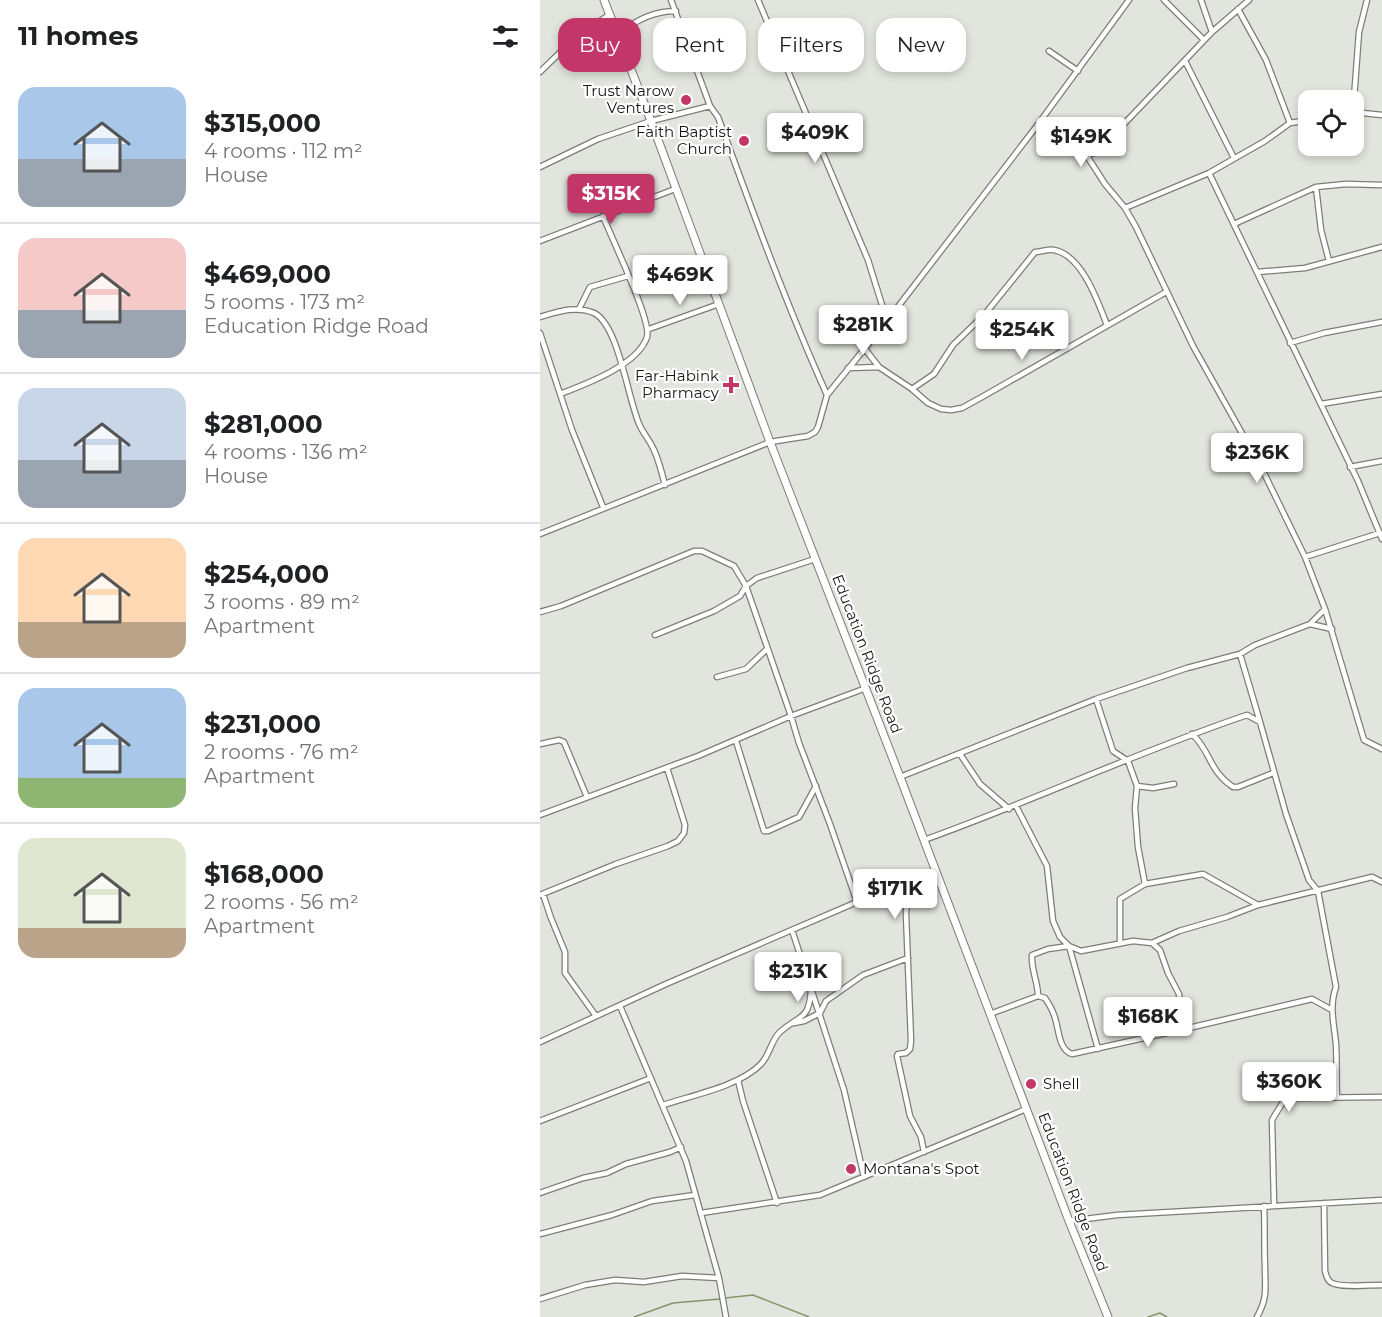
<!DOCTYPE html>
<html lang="en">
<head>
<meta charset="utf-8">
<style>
	:root { --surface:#fff; --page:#f2f2f2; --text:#202124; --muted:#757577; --line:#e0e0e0; --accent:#c33668 }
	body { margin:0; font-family:Montserrat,sans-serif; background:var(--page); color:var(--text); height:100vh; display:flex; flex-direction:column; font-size:22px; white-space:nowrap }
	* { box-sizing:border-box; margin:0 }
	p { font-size:20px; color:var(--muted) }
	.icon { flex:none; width:33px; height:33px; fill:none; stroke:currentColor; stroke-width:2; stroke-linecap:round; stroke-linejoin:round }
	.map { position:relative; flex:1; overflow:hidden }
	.drawer { display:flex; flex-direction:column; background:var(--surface); width:540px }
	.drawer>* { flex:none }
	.guide { position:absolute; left:18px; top:18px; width:570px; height:54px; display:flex; gap:12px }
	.fabs { position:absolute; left:758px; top:90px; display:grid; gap:12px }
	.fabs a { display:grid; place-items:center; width:66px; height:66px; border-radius:12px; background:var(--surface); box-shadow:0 3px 9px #0003; font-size:30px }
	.price { position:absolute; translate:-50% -51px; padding:0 14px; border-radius:6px; background:#fff; color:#222; font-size:20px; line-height:39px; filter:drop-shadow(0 2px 3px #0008) }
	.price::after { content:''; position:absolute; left:50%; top:36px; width:18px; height:14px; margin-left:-9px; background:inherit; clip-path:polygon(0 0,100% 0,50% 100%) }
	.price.on { background:var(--accent); color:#fff }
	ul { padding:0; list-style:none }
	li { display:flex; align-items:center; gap:18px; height:150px; padding:0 18px }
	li+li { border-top:2px solid var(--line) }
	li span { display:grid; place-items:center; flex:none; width:168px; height:120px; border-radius:18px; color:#555 }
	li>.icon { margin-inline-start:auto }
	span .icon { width:72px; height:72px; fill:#fffc; stroke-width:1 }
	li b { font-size:26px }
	h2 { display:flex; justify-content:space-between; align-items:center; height:72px; padding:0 18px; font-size:26px }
	.pill { padding:0 21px; border-radius:18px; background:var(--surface); box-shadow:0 3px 9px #0003; font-size:21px; line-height:54px }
	.pill.on { background:var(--accent); color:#fff }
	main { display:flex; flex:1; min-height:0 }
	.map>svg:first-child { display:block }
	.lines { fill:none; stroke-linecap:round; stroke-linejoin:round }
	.stream { stroke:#839669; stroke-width:1.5 }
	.minor-casing { stroke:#7b7e77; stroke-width:7 }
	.secondary-casing { stroke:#7b7e77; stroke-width:9 }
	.minor { stroke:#fff; stroke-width:4.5 }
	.secondary { stroke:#fff; stroke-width:7 }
	.poi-dot { fill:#c33668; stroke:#fff; stroke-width:2 }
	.labels { text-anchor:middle; stroke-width:4.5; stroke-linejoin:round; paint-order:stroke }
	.poi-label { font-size:15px; fill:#161715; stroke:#fff; text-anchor:end }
	.street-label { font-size:15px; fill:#161715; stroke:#fff }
</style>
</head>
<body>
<main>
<section class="drawer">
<h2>11 homes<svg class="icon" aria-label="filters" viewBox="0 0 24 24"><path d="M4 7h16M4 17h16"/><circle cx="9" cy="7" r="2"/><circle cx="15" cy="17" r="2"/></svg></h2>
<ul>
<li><span style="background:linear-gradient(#a9c7e8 60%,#9aa5b1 0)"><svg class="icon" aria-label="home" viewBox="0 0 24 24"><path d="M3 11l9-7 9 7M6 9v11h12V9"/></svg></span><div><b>$315,000</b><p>4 rooms · 112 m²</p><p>House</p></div></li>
<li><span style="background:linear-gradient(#f6c9c9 60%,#9aa5b1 0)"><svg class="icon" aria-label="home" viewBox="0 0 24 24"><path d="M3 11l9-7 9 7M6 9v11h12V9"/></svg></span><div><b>$469,000</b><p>5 rooms · 173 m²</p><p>Education Ridge Road</p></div></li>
<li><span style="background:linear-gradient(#c9d6e8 60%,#9aa5b1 0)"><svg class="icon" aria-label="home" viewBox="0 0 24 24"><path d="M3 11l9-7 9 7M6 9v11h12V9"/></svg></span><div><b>$281,000</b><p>4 rooms · 136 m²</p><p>House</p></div></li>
<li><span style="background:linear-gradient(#ffd9b3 70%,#b9a48a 0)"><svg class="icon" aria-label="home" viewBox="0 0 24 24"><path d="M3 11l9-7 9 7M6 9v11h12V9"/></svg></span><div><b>$254,000</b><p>3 rooms · 89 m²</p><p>Apartment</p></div></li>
<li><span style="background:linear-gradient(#a9c7e8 75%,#8fb573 0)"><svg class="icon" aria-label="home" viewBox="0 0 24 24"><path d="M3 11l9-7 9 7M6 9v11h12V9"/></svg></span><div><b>$231,000</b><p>2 rooms · 76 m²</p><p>Apartment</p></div></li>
<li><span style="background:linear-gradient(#dfe7d0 75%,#b9a48a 0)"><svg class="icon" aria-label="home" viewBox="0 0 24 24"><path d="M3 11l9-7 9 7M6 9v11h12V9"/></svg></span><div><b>$168,000</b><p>2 rooms · 56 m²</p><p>Apartment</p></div></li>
</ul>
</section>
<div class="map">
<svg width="842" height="1317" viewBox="0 0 842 1317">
	<rect width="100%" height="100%" fill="#e2e5dd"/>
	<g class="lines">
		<!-- stream -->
		<path class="stream" d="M 185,1298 L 213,1295 L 269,1317
			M 94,1317 L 133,1303 L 180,1299
			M 608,1317 L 620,1313 L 627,1317"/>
		<!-- minor casing -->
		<g class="minor-casing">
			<path id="minor" d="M 131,0 L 170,106 L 178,117 C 212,210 246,304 287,395
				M 218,0 L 328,260 L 347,321
				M 624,0 L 664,40
				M 661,0 L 672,32
				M 698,9 L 726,60 L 750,123
				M 78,35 C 94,21 114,11 136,11
				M 509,51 L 538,71
				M 645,61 L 694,158
				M 0,72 L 33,40 L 70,14
				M 813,112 L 819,32 L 827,0
				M 813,112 L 842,115
				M 496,127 L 520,135 L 547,156 L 565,184 L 585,208 L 596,227 L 653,346 L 722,469 L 765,557 L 785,609 L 824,740 L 842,749
				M 547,156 L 559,150 L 672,32 L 709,0
				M 0,167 L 58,139 L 111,121 L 170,106
				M 669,173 L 818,481 L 842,539
				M 776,187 L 781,230 L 789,261
				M 585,208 L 669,173 L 725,141 L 750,123 L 768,120
				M 694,224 L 776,187 L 806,184 L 842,185
				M 0,241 L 135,189
				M 717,272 L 765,268 L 842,247
				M 39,309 L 50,287 L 88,276
				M 0,317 C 17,312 36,305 54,313 C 79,325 88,401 100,426 C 104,434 110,441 114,450 C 119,461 122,473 125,485
				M 109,329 L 179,304
				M 0,333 L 32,430 L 63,507
				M 750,343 L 784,333 L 842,322
				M 325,349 L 339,367 L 372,389 L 388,403 L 401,409 L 411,410 L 422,408 L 442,397 L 626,292
				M 308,368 L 339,367
				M 372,389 L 394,374 L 413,345 L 445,314 L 495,252 C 500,252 508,249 514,250 C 542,255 558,302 567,325
				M 20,394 C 46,384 98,365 107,337 C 112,321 71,237 63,216
				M 781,404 L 842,394
				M 810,467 L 842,461
				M 0,534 L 230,442 L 268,436 L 275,432 L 278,427 L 287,395 L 347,321 L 496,127 L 589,0
				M 765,557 L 840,533
				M 0,612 L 21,606 L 154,551 L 162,551 L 194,566 L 206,586 L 251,716 L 259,743 L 290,824 L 317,902
				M 770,624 L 792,629
				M 115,635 L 174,611 L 200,596 L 206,586 L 217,578 L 275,559
				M 177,677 L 206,669 L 227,649
				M 556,699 L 573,751 L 588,761 L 597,786 L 595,808 L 598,847 L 605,884
				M 720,722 L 746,814 L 769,880 L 778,891 L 796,987 C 789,1006 794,1024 796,1044 C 797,1061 796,1079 797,1096
				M 652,734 C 671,751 668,770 693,787 L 698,787 L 733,773
				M 196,741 L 224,831 L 228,831 L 259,817 L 276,786
				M 0,744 L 19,740 L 24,742 L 47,797
				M 420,754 L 440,784 L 469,809
				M 360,777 L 556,699 L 647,668 L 700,654 L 715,645 L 770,624 L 785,609
				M 597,786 L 613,788 L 634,784
				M 476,806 L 507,866 L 513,921 L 520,937 L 529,946 L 541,951 L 593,941 L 612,943 L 639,931 L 687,917 L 718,905 L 832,877 L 842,882
				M 0,815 L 158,756 L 251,716 L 326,688
				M 384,840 C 493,801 597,752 707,715 L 720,722 L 700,654
				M 368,882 L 366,914 L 371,1041 L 370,1049 L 366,1053 L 358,1054 L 357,1056 L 370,1116 L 381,1137 L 384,1152
				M 3,894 L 11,918 L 25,952 L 25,973 L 56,1016
				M 0,895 L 76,864 L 128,846 L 138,841 L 144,833 L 145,825 L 127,768
				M 252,930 L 304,1090 L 324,1177
				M 580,943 L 580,899 L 605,884 L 663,874 L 718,905
				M 529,946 L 558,1049
				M 498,996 C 498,982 491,970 492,955 L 508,949 L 529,946
				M 80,1006 L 146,1161 L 179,1278 L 186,1317
				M 450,1014 L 498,996 L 505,998 C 509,1004 512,1009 514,1015 C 519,1027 518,1050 532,1054 L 631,1032 L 638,1028 L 641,1022 L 639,994 L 628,973 L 620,950 L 612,943
				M 254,1023 L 264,1021 L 280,1013 L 286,1001 L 323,975 L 368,958
				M 636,1031 L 772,999 L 792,1010
				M 0,1042 L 126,984 L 317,902 L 396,870
				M 198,1080 L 203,1101 L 237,1203
				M 123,1105 C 153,1095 200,1086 221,1064 C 230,1055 231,1040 240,1032 C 260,1014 269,1021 271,990
				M 0,1121 L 111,1078
				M 0,1193 L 43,1178 L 67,1173 L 86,1164 L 130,1152 L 141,1147
				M 784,1203 L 785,1271 C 786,1275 787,1281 792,1283 C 801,1288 830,1285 842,1285
				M 734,1205 L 732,1120 L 743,1102 L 756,1098 L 842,1097
				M 161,1213 L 280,1195 L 486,1109
				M 529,1221 L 577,1215 L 842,1200
				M 0,1234 L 72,1215 L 112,1201 L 155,1195
				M 0,1299 L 45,1285 L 75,1280 L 104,1282 L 142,1276 L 179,1278
				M 717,1317 C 728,1297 725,1289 725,1267 C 724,1247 725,1227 724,1206"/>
		</g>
		<!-- secondary casing -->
		<g class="secondary-casing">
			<path id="secondary" d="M 64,0 L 111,121 L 230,442 L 360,777 L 529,1221 L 568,1317"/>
		</g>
		<!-- minor -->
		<use href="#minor" class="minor"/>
		<!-- secondary -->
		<use href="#secondary" class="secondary"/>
	</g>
	<!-- markers -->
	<g class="poi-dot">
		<circle cx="146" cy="100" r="6"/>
		<circle cx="204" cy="141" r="6"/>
		<path d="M188 376h6v6h6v6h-6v6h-6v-6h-6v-6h6z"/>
		<circle cx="491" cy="1084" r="6"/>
		<circle cx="311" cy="1169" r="6"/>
	</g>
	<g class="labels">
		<!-- poi labels -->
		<g class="poi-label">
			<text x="134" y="96">Trust Narow<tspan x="134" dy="17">Ventures</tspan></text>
			<text x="192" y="137">Faith Baptist<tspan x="192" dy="17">Church</tspan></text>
			<text x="179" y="381">Far-Habink<tspan x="179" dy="17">Pharmacy</tspan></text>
			<text x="503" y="1089" text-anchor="start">Shell</text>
			<text x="323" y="1174" text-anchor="start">Montana's Spot</text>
		</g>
		<!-- street labels -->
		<g class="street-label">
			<text transform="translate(327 654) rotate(69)" y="5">Education Ridge Road</text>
			<text transform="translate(533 1192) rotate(69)" y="5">Education Ridge Road</text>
		</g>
	</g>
</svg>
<div class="fabs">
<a><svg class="icon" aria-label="locate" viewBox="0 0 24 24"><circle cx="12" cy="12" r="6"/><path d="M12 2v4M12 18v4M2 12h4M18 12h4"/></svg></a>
</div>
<b class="price" style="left:275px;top:164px">$409K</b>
<b class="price" style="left:541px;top:168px">$149K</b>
<b class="price on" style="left:71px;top:225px">$315K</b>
<b class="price" style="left:140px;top:306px">$469K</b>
<b class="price" style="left:323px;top:356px">$281K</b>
<b class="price" style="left:482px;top:361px">$254K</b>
<b class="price" style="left:717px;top:484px">$236K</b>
<b class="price" style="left:355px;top:920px">$171K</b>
<b class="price" style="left:258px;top:1003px">$231K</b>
<b class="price" style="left:608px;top:1048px">$168K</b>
<b class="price" style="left:749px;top:1113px">$360K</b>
<div class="guide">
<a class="pill on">Buy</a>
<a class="pill">Rent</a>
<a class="pill">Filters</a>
<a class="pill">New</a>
</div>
</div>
</main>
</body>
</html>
